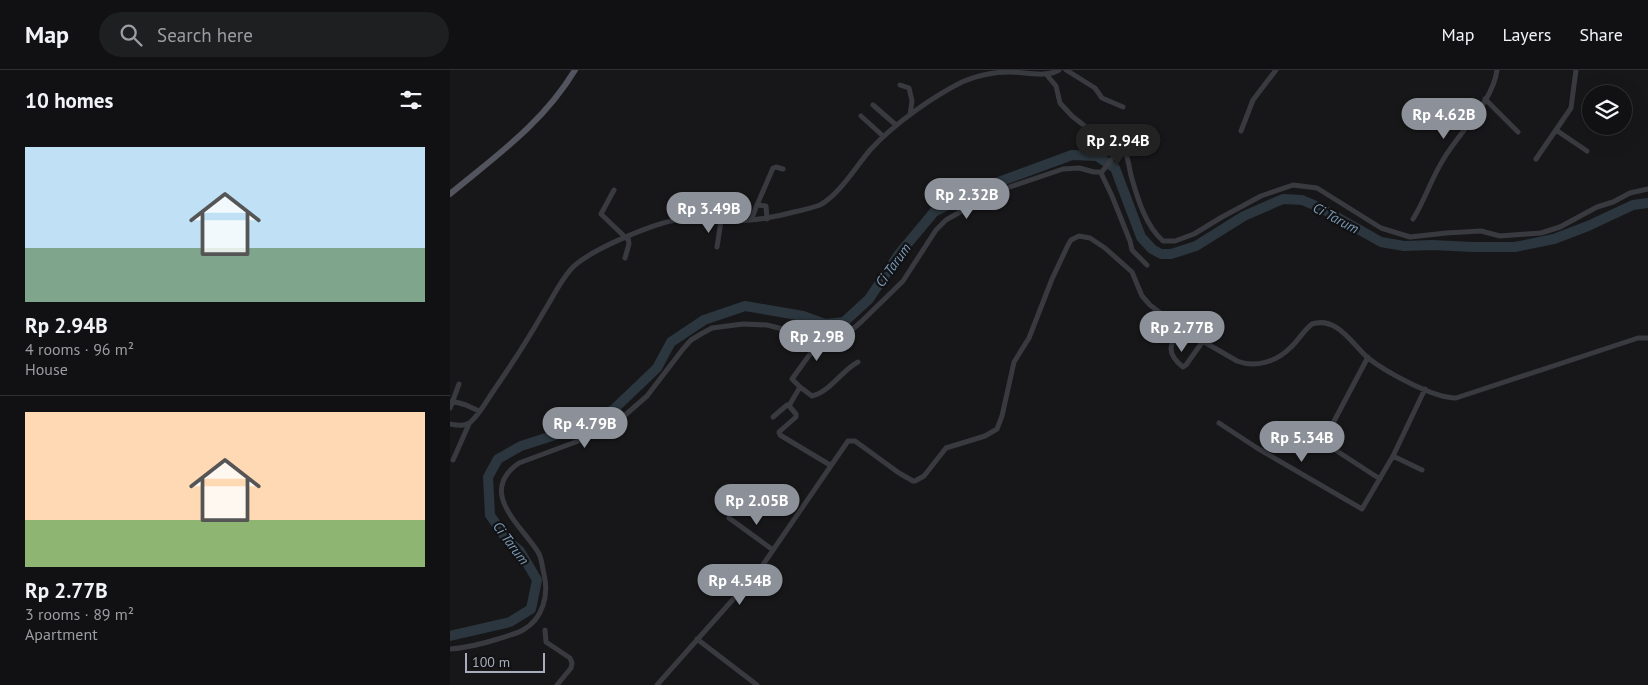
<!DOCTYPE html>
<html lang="en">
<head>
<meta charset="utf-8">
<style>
	:root { --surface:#111113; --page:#1e1f21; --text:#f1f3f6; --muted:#9c9da0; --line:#303133; --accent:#8c9099 }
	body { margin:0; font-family:"PT Sans",sans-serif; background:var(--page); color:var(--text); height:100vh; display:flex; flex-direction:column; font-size:19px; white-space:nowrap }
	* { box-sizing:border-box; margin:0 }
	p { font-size:16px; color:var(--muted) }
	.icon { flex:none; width:28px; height:28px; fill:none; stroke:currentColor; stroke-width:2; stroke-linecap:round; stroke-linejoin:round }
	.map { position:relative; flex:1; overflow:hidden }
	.details { display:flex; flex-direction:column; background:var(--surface); width:450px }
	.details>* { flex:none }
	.fabs { position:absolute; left:1132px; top:15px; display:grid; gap:10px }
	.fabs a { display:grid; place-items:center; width:50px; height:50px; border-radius:50%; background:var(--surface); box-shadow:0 5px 20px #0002,0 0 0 1px var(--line); font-size:25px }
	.scale { position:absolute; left:15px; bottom:12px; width:80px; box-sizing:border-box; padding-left:5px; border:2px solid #a7adba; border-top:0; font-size:14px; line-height:18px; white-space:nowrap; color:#a7adba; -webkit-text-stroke:4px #121214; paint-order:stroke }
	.price { position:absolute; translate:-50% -42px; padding:0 11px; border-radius:18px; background:var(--accent); color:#fff; font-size:16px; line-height:32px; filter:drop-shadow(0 1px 2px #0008) }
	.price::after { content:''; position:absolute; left:50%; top:30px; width:15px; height:11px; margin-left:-8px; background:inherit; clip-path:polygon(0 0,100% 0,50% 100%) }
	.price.on { background:#222; color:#fff }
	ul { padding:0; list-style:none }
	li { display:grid; align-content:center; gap:10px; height:265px; padding:0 25px }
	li+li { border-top:1px solid var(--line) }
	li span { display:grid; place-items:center; height:155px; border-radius:0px; color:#555 }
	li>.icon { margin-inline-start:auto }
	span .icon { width:90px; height:90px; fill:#fffc; stroke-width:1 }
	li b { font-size:21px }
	h2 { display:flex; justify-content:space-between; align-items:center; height:60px; padding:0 25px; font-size:21px }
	header { display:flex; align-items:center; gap:30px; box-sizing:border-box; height:70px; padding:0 25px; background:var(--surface); border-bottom:1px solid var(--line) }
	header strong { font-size:24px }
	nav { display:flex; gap:28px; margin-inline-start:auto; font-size:18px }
	.search { width:350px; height:45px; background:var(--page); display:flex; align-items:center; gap:12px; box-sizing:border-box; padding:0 18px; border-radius:28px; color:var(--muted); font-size:19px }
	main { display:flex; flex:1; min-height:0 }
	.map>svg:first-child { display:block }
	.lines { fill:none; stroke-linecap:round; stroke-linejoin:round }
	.river { stroke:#2b363e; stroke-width:10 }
	.minor { stroke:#393a40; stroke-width:5 }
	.major { stroke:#53555e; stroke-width:6 }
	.labels { text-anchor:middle; stroke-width:4.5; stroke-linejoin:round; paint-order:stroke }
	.water-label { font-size:14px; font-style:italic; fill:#7b9bb8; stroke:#121214 }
</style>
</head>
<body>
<header>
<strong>Map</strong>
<div class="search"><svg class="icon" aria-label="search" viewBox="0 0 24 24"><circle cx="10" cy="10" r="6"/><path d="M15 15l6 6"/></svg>Search here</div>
<nav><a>Map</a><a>Layers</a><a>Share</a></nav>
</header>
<main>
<section class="details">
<h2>10 homes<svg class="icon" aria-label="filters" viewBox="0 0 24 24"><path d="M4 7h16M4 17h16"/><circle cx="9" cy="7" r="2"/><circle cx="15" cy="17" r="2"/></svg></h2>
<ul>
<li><span style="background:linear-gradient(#bfe0f5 65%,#7fa58c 0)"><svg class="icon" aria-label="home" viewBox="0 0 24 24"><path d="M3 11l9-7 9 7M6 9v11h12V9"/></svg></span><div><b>Rp 2.94B</b><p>4 rooms · 96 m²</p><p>House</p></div></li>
<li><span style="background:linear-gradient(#ffd9b3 70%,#8fb573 0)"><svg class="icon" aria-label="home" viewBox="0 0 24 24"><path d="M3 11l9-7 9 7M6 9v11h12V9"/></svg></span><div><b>Rp 2.77B</b><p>3 rooms · 89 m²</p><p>Apartment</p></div></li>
</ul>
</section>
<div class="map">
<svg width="1198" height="615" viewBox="0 0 1198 615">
	<rect width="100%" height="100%" fill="#171719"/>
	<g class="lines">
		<!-- river -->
		<path class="river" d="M 0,566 L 60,552 L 81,539 L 87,510 L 70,481 L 57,470 L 40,445 L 38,407 L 48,389 L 71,376 L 130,357 L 163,340 L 207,298 L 221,272 L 254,250 L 295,236 L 353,246 L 375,254 L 394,252 L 419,229 L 449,184 L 484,142 L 527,120 L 622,85 L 647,86 L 665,98 L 691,167 L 702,179 L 711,184 L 721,184 L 746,176 L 794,146 L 833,129 L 852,130 L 871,138 L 931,172 L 954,176 L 982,175 L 1023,177 L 1065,177 L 1104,169 L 1138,156 L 1183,135 L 1198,133"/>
		<!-- minor -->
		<path class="minor" d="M 616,0 L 645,18 L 652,28 L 673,37
			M 596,4 L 606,16 L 610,33 L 622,46 L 636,57 L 671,77
			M 450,15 L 459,18 L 462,31 L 460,45
			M 1035,29 L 1068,62
			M 423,35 L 446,55
			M 411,46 L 433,66
			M 1106,60 L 1137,81
			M 791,61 L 803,30 L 826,0
			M 1086,89 L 1121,38 L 1126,0
			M 164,120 L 151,144 L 176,168
			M 307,135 L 323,98 L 326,97 L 333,99
			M 963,149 C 975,130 981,109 993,90 C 1009,62 1043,32 1047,0
			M 301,150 L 307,135 L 316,136 L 317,149
			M 267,177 L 271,151
			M 175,188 L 179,174 L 178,167
			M 697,195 L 682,180 L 680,171 L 662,126 L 651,103 L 671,77 C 680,88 678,96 682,109 C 688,130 696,156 713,171 L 725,171 L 744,164 L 772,147 L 811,126 L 843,115 L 867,118 L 931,158 L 960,167 L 996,163 L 1031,161 L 1050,166 L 1091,163 L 1110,157 L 1147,137 L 1163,132 L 1180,123 L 1198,119
			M 730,258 C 719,275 716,283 733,297 L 736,295 L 753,271
			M 758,274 L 771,251
			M 918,287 L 873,372 L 930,409
			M 350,317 L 342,309 L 371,269
			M 2,331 L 16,335 L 29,341
			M 0,338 L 9,314
			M 323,347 L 337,335 L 340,334
			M 769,353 L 807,378 L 912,439 L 943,386 L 975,319
			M 0,354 C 5,355 14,357 19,353 C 27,348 36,332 42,323 C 60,297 77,271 93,243 C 102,229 110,211 122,198 C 141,179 204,153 231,149 C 250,149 269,152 288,151 C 307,150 326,147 344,142 C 353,140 362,138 370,135 C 390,124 406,96 421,79 C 444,54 482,27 512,12 C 528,5 543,2 560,2 C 575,2 596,8 609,0
			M 943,386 L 972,400
			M 3,390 L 19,354
			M 380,395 L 330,365 L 329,362 L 346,347 L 346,344 L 340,337 L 340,334 L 350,317 L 362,326 C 380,322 391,301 408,292
			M 279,448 L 323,480
			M 95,560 L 96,572 L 120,588 L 122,593 L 121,598 L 107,615
			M 247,569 L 307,615
			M 0,579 C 17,578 32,574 48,569 C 56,566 66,564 73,560 C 93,549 99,525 94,504 C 92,497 92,488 88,482 C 71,455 27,422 69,393 L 158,360 L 197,326 L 233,279 L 241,270 L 251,264 L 262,258 L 293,254 L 317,255 L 371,269 L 385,269 L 396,265 L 412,251 L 453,211 L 486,160 L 496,150 L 545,122 L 613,99 L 629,98 L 644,102 L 651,102
			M 207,615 L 310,499 L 398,371 L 405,371 L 449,403 L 463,411 L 465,411 L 474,406 L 496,378 L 535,366 L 547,359 L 552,346 L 564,292 L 579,268 L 602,209 L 618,175 L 621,170 L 629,166 L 640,168 L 655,178 L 682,202 L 692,226 L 700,235 L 730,258 L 787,291 C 805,298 826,292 840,278 C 848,271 853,261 862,254 C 887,246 902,274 918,288 C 936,302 983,328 1006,328 L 1188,268 L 1198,268"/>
		<!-- major -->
		<path class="major" d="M 0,124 C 47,85 93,53 125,0"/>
	</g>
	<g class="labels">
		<!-- water labels -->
		<g class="water-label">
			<text transform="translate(886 148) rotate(28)" y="5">Ci Tarum</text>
			<text transform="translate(443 195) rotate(-54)" y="5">Ci Tarum</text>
			<text transform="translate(61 473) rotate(53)" y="5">Ci Tarum</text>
		</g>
	</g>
</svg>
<div class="fabs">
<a><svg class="icon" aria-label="layers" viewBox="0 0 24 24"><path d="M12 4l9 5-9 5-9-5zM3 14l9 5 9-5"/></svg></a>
</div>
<div class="scale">100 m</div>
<b class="price" style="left:994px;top:70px">Rp 4.62B</b>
<b class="price on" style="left:668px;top:96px">Rp 2.94B</b>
<b class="price" style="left:517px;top:150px">Rp 2.32B</b>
<b class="price" style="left:259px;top:164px">Rp 3.49B</b>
<b class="price" style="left:732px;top:283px">Rp 2.77B</b>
<b class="price" style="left:367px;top:292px">Rp 2.9B</b>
<b class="price" style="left:135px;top:379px">Rp 4.79B</b>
<b class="price" style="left:852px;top:393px">Rp 5.34B</b>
<b class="price" style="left:307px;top:456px">Rp 2.05B</b>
<b class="price" style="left:290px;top:536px">Rp 4.54B</b>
</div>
</main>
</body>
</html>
